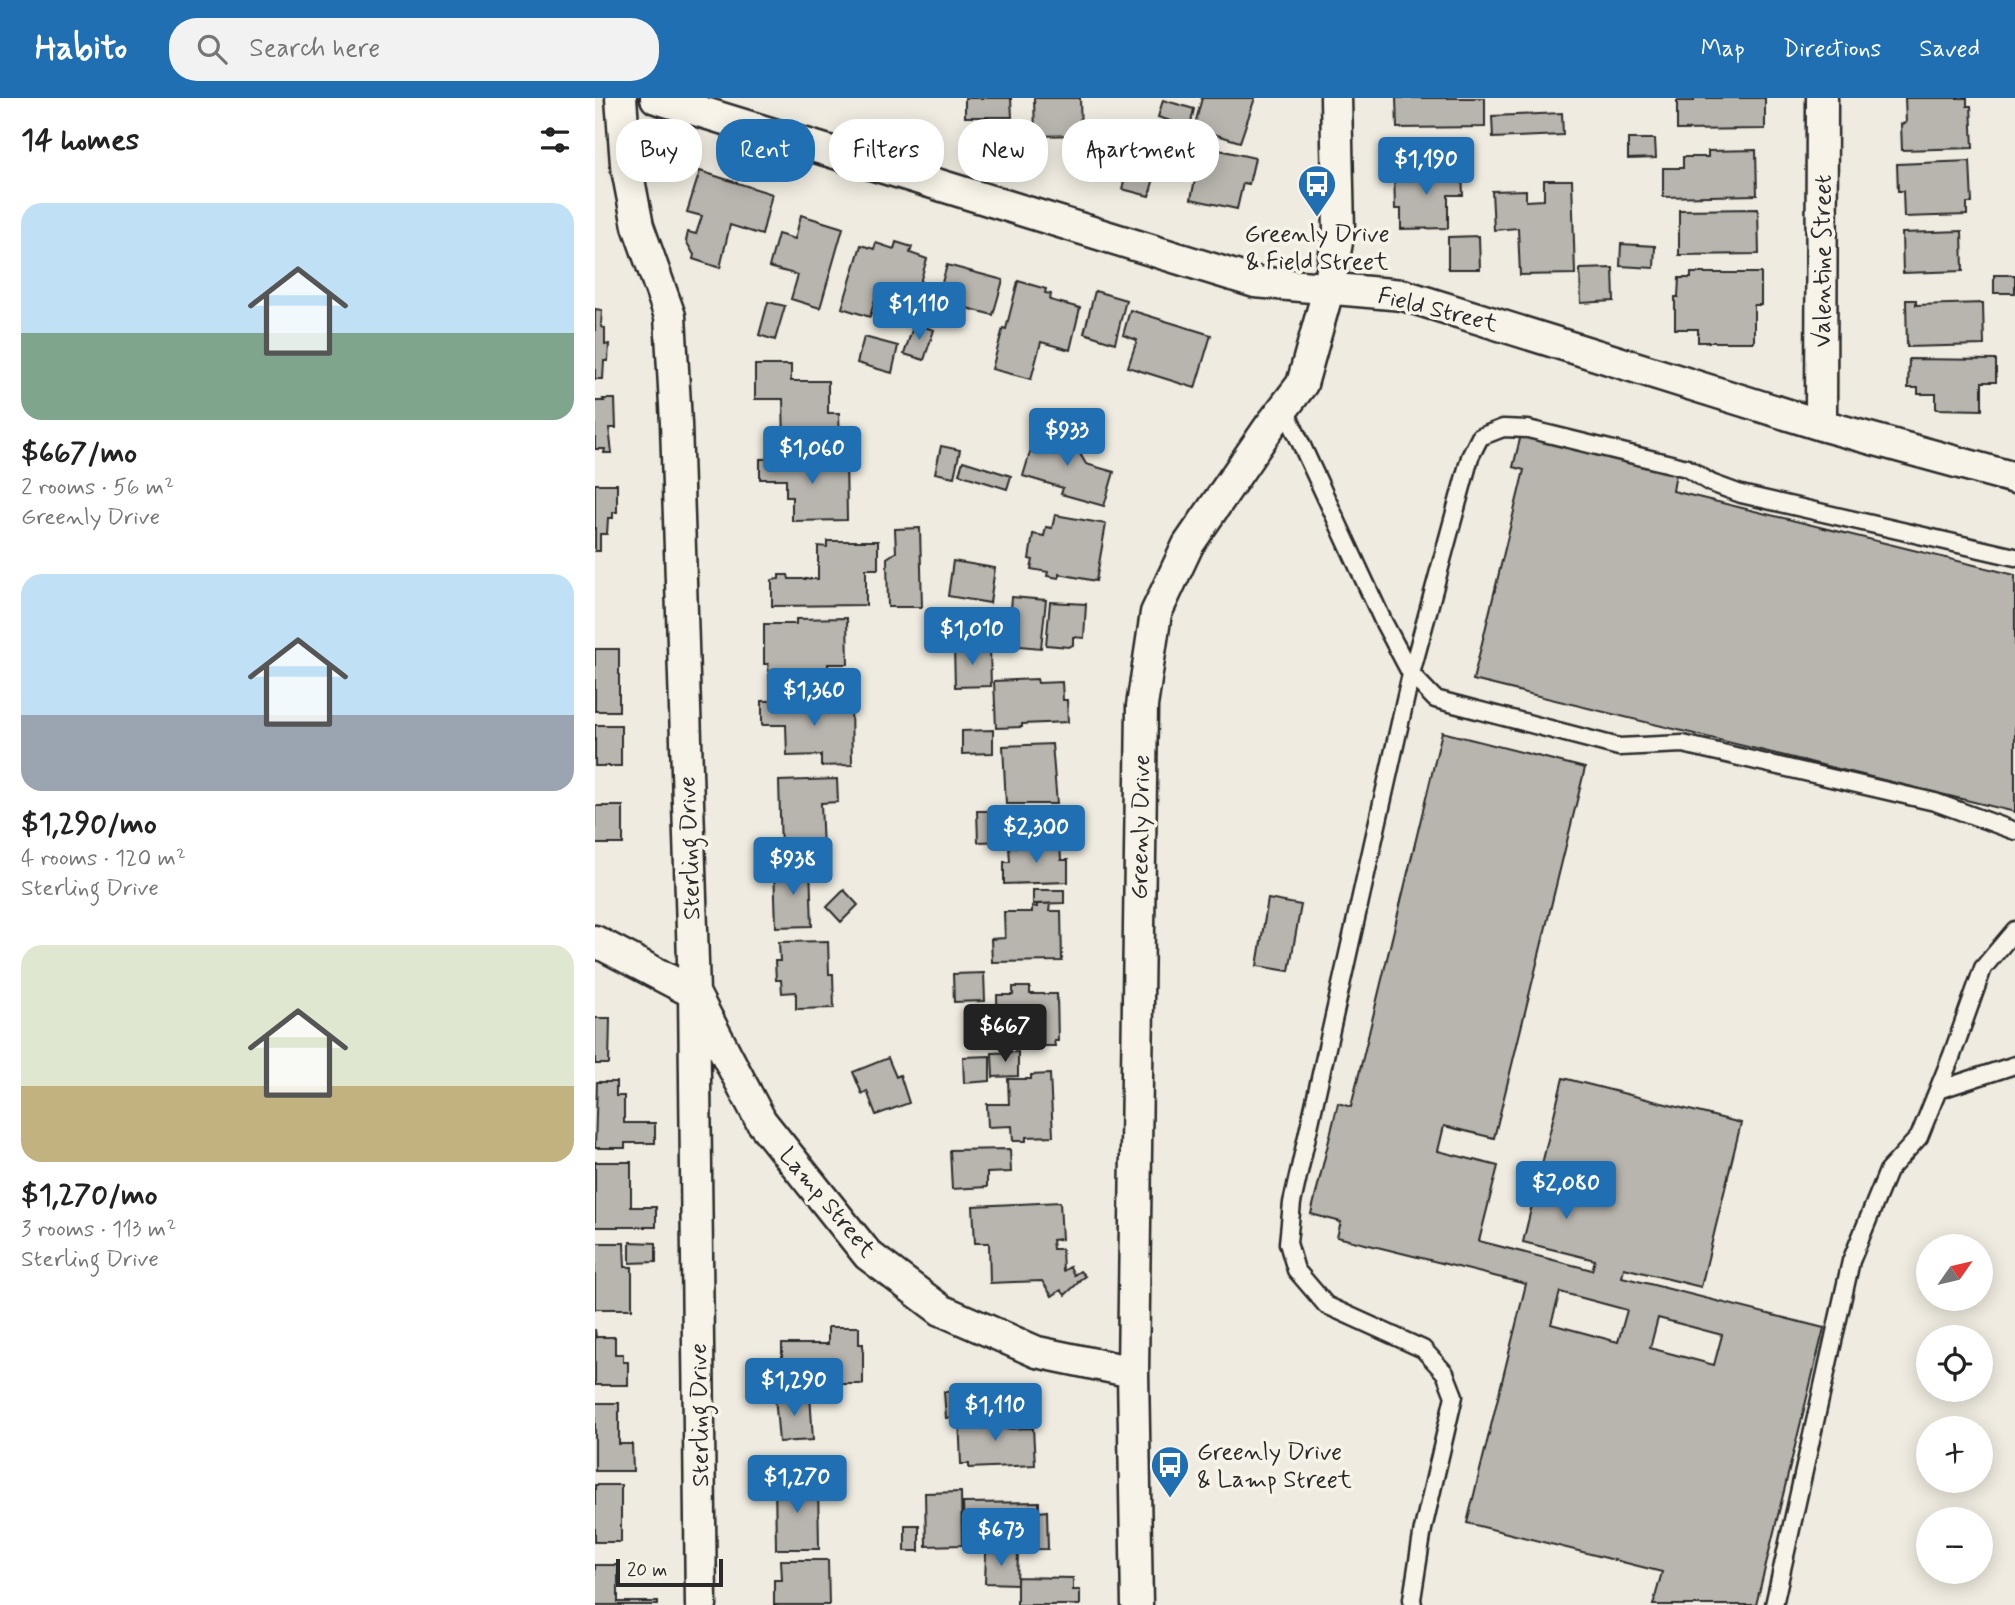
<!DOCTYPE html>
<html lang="en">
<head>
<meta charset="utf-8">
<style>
	:root { --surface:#fff; --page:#f2f2f2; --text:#222; --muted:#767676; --accent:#1f6fb2 }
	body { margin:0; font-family:Mynerve,sans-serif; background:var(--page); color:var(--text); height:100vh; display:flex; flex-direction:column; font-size:26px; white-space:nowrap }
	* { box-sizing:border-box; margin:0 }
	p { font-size:23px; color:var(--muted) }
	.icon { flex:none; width:38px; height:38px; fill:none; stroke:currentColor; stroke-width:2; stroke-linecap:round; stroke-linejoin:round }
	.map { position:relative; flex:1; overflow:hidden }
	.panel { display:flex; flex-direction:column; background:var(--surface); width:595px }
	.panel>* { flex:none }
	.hud { position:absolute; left:21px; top:21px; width:665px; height:63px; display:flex; gap:14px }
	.needle { width:46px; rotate:56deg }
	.fabs { position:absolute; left:1321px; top:1136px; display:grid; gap:14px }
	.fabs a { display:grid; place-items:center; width:77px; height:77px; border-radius:50%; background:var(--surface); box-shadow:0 4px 18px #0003; font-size:35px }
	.scale { position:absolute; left:21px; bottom:18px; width:107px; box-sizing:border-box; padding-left:7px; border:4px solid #2b2b2b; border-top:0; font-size:19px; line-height:24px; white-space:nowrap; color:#2b2b2b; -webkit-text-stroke:5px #f7f3e8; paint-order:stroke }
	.price { position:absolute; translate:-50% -60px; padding:0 16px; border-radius:7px; background:var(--accent); color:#fff; font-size:23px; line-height:46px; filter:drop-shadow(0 2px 4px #0008) }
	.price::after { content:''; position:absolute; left:50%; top:42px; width:21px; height:16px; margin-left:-10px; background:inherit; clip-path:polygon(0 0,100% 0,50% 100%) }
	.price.current { background:#222; color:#fff }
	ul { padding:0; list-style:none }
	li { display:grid; align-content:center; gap:14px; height:371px; padding:0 21px }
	li span { display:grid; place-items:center; height:217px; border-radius:21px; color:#555 }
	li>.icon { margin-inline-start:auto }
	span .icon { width:126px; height:126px; fill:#fffc; stroke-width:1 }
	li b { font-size:30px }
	h2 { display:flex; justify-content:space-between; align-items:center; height:84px; padding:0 21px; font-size:30px }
	.chip { padding:0 24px; border-radius:28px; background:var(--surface); box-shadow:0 4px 18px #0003; font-size:24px; line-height:63px }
	.chip.current { background:var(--accent); color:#fff }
	header { display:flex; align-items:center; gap:42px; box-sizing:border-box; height:98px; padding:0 35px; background:var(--accent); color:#fff }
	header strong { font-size:33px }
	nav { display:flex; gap:38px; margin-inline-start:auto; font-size:24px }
	.search { width:490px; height:63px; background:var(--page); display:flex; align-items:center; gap:18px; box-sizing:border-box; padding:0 24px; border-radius:28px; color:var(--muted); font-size:26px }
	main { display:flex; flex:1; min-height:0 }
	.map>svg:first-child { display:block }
	.building { fill:#b8b5ae; stroke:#2b2b2b; stroke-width:2; fill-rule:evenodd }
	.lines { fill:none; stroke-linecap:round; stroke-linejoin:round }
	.service-casing { stroke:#2b2b2b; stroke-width:21 }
	.minor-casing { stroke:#2b2b2b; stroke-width:35 }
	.service { stroke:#f7f3e8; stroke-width:16 }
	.minor { stroke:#f7f3e8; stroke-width:30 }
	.labels { text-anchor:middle; stroke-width:7; stroke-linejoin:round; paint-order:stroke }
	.poi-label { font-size:24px; fill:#2b2b2b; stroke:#f7f3e8 }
	.street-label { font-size:24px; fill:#2b2b2b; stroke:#f7f3e8 }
</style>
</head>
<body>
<header>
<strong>Habito</strong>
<div class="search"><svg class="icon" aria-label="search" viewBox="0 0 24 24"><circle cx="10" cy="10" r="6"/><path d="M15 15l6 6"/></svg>Search here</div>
<nav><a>Map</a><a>Directions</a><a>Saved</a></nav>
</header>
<main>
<section class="panel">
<h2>14 homes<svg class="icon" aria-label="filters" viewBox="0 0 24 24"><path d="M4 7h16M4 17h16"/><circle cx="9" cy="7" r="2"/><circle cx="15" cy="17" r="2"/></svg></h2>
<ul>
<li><span style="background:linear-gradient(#bfe0f5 60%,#7fa58c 0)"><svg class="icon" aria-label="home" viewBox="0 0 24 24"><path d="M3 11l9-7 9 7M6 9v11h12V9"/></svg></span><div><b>$667/mo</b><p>2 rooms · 56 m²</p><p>Greenly Drive</p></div></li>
<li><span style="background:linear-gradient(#bfe0f5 65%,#9aa5b1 0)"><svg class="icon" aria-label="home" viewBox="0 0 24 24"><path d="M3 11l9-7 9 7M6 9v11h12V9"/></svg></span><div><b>$1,290/mo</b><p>4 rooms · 120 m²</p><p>Sterling Drive</p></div></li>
<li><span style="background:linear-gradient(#dfe7d0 65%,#c2b280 0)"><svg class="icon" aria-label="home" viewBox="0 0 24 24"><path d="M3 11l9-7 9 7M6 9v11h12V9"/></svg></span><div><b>$1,270/mo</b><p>3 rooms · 113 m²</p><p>Sterling Drive</p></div></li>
</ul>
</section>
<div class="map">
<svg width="1420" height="1507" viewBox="0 0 1420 1507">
	<rect width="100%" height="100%" fill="#efebe0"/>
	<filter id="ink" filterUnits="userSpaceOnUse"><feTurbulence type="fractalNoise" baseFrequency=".0143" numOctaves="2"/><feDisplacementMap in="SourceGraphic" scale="14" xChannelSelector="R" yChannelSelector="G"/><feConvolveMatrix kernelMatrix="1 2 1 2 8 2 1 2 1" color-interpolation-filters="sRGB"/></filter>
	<g filter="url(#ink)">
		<!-- building -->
		<path class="building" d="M 370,0 L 416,0 L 417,19 L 370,19 Z
			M 439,0 L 485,0 L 486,37 L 440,38 Z
			M 607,0 L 660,0 L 645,44 L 599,30 Z
			M 801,0 L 890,0 L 890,29 L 802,30 Z
			M 1099,0 L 1170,0 L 1170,31 L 1082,32 L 1082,3 L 1099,3 Z
			M 1310,0 L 1372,0 L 1372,8 L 1376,8 L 1378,50 L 1307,52 L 1306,26 L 1311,25 Z
			M 568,2 L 599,11 L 595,29 L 563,19 Z
			M 967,15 L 968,37 L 898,40 L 897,18 Z
			M 1033,41 L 1060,41 L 1061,60 L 1033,61 Z
			M 867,45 L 868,61 L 841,61 L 841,46 Z
			M 607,48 L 660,60 L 654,86 L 648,85 L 642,111 L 596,101 Z
			M 1161,52 L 1162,97 L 1068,99 L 1068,70 L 1088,70 L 1088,59 L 1113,59 L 1113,53 Z
			M 535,59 L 563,66 L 554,98 L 527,91 Z
			M 1375,63 L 1377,105 L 1372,105 L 1372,117 L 1309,119 L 1308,93 L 1303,93 L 1302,66 Z
			M 867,72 L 868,97 L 853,97 L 853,130 L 806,131 L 806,111 L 800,111 L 799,73 Z
			M 105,73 L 177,96 L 167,137 L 135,127 L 125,170 L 98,161 L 99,157 L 91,143 L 93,134 L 101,136 L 107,118 L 92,114 Z
			M 949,82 L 977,82 L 980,176 L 925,177 L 923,130 L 899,132 L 897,93 L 931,92 L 931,103 L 949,102 Z
			M 1163,111 L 1164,156 L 1084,157 L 1084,112 Z
			M 206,117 L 248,130 L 225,210 L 196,201 L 203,177 L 174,169 L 183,136 L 200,141 Z
			M 1367,133 L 1368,173 L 1308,175 L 1307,135 Z
			M 884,138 L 885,171 L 853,171 L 853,139 Z
			M 301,144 L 317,149 L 315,155 L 332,161 L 320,201 L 283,190 L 275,219 L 247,210 L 266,147 L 279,151 L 281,145 L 299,151 Z
			M 1026,146 L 1060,148 L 1059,170 L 1025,168 Z
			M 352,167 L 408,182 L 398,217 L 342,202 Z
			M 1018,170 L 1019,203 L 986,205 L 985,171 Z
			M 1096,175 L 1166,175 L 1166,207 L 1159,207 L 1159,244 L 1103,244 L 1103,231 L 1080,231 L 1080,199 L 1083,199 L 1084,180 L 1096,180 Z
			M 1399,177 L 1420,177 L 1420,195 L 1399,195 Z
			M 423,183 L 451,191 L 450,195 L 456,196 L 455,202 L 485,210 L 475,252 L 446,244 L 436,281 L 397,271 L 408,230 L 411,231 Z
			M 500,193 L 531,202 L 520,245 L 489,235 Z
			M 1311,202 L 1321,202 L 1321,207 L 1388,205 L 1389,247 L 1312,249 Z
			M 173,204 L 190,208 L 180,242 L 164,237 Z
			M 0,211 L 7,212 L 6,229 L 10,230 L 10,247 L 14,246 L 13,263 L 9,263 L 8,281 L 0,281 Z
			M 535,212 L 616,237 L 600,290 L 533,269 L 542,242 L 528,237 Z
			M 319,226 L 339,232 L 329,262 L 309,256 Z
			M 269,239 L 303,248 L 297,275 L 262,265 Z
			M 1314,261 L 1401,262 L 1401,284 L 1387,284 L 1387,312 L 1341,311 L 1341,296 L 1323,296 L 1323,290 L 1313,290 Z
			M 160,267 L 196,267 L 196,283 L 233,283 L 233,315 L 244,315 L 245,345 L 189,345 L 188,301 L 160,301 Z
			M 8,301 L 20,301 L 21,330 L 14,330 L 17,355 L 9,355 L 10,351 L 0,351 L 0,303 L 9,303 Z
			M 442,331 L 487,344 L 484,354 L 491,366 L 519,374 L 509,408 L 466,396 L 468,390 L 428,378 Z
			M 926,337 L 1081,375 L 1078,393 L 1420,477 L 1420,714 L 878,582 L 929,372 L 918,369 Z
			M 346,348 L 365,352 L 359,379 L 340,375 Z
			M 251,359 L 252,422 L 197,423 L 197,399 L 191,399 L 191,381 L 165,381 L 165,361 Z
			M 368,363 L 416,378 L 412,391 L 364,376 Z
			M 0,386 L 22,386 L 22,414 L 18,414 L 18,420 L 13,420 L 12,436 L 5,436 L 5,453 L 0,453 Z
			M 460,417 L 511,426 L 501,483 L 464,476 L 464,480 L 452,478 L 453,474 L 436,471 L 438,462 L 434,461 L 438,436 L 449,438 L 451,429 L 457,430 Z
			M 325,430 L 327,509 L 293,509 L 292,460 L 301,454 L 300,431 Z
			M 232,443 L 283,443 L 283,471 L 271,471 L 271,507 L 177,508 L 177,482 L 184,481 L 184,477 L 193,477 L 194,481 L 223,481 L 223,448 L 232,449 Z
			M 358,463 L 400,470 L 395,505 L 353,498 Z
			M 417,499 L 451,502 L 446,550 L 413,547 Z
			M 455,504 L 491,506 L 489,540 L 478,539 L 478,547 L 474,549 L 451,547 Z
			M 252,520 L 253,566 L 233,566 L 234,583 L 175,586 L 173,566 L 169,566 L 169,526 L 201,526 L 201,521 Z
			M 359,549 L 395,549 L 396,588 L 360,589 Z
			M 0,551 L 24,551 L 24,613 L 0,613 Z
			M 442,581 L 443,585 L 467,584 L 468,602 L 472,602 L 473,624 L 427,626 L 427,629 L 401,630 L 399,583 Z
			M 243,602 L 243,604 L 256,604 L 257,667 L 226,668 L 226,657 L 192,658 L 191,627 L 167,627 L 167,603 Z
			M 0,627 L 26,627 L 26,668 L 0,668 Z
			M 398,632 L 398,655 L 367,656 L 367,633 Z
			M 847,634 L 990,670 L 899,1040 L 849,1028 L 843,1053 L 903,1068 L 884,1143 L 997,1172 L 1000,1162 L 928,1144 L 968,980 L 1146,1025 L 1106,1189 L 1029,1170 L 1027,1179 L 1229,1230 L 1161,1507 L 1058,1507 L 1067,1474 L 872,1425 L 931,1186 L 742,1139 L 746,1124 L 716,1116 L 743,1005 L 756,1009 ZM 965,1194 L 1032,1212 L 1023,1244 L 956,1226 ZM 1063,1220 L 1127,1237 L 1119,1267 L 1055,1250 Z
			M 457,646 L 462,706 L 411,706 L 408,648 Z
			M 242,681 L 243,704 L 226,705 L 228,751 L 186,753 L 184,683 Z
			M 0,708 L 28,708 L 28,746 L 0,746 Z
			M 382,713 L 414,713 L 415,743 L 383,744 Z
			M 465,747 L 466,762 L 473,762 L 473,784 L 409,786 L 409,764 L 415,764 L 414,749 Z
			M 215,769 L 217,828 L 181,829 L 179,770 Z
			M 249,792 L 263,807 L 246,824 L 232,809 Z
			M 438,792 L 469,792 L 469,805 L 438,806 Z
			M 673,801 L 706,807 L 694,873 L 662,868 Z
			M 442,806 L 455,806 L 454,813 L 466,813 L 467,863 L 397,864 L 396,841 L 410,840 L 409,814 L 437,814 L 437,808 L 442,809 Z
			M 233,843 L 234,876 L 238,876 L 239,910 L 201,911 L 201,894 L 187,895 L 186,882 L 181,882 L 180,863 L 185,863 L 184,844 Z
			M 389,875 L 390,903 L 359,904 L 358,876 Z
			M 418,889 L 435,889 L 435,896 L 462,896 L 463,943 L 459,943 L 460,948 L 438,948 L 438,943 L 403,944 L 402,897 L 418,897 Z
			M 0,920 L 15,920 L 14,966 L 0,966 Z
			M 423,954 L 423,978 L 398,979 L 397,955 Z
			M 395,958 L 395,983 L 369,985 L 368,959 Z
			M 293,960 L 301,979 L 305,977 L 314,1005 L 281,1017 L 272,993 L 267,996 L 258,974 Z
			M 455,976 L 458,1038 L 431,1039 L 431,1043 L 418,1043 L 417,1028 L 393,1029 L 392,1006 L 414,1006 L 413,981 L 436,981 L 436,977 Z
			M 2,984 L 21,984 L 21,998 L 29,998 L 29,1025 L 60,1025 L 60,1045 L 30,1045 L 30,1050 L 0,1050 Z
			M 415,1051 L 416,1074 L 392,1075 L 392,1089 L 357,1091 L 355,1052 Z
			M 0,1064 L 36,1064 L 36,1109 L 61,1109 L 61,1129 L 0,1129 Z
			M 465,1104 L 467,1141 L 457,1142 L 458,1151 L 467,1151 L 468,1173 L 475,1169 L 479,1177 L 485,1173 L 490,1178 L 483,1183 L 484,1184 L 470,1197 L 466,1192 L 457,1198 L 447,1183 L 395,1185 L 394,1145 L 380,1145 L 378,1108 Z
			M 35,1144 L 61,1145 L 61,1164 L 35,1165 Z
			M 0,1145 L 29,1145 L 30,1169 L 37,1169 L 37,1211 L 0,1211 Z
			M 233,1229 L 264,1229 L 264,1246 L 268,1246 L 268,1286 L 187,1286 L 187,1246 L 233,1246 Z
			M 0,1231 L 1,1239 L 20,1239 L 20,1256 L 28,1256 L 28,1264 L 33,1264 L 33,1287 L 0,1287 Z
			M 384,1293 L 385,1319 L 351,1320 L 349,1294 Z
			M 215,1296 L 218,1342 L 184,1344 L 180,1298 Z
			M 0,1305 L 24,1305 L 24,1346 L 37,1346 L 38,1373 L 0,1373 Z
			M 408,1318 L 409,1331 L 438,1330 L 440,1367 L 374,1370 L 374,1366 L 366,1366 L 364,1319 Z
			M 180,1383 L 223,1383 L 224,1451 L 181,1451 Z
			M 0,1387 L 26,1387 L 26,1444 L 0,1444 Z
			M 366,1394 L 367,1447 L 331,1448 L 330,1395 Z
			M 444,1404 L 444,1414 L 452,1413 L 453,1451 L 370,1452 L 368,1405 Z
			M 310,1427 L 324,1427 L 324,1453 L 310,1453 Z
			M 391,1454 L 423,1455 L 422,1486 L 390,1485 Z
			M 186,1462 L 233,1462 L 234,1507 L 179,1507 L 179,1482 L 187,1482 Z
			M 0,1467 L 23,1467 L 23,1504 L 63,1504 L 63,1507 L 0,1507 Z
			M 422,1479 L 478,1480 L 478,1492 L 485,1492 L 485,1507 L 422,1507 Z"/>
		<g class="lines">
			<!-- service casing -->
			<g class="service-casing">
				<path id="service" d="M 689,309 L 789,525 L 816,576 L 840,601 L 1024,649 L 1088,646 L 1340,704 L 1420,733
					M 1343,992 L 1420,967
					M 818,1507 L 817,1501 L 828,1431 L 859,1298 L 850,1275 L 828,1251 L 731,1207 L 701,1172 L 693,1145 L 697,1105 L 816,576 L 875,359 L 885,339 L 908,330 L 933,331 L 1092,370 L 1116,385 L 1146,396 L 1420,459
					M 1179,1507 L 1256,1163 L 1293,1073 L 1324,1039 L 1357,957 L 1388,870 L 1420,832"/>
			</g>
			<!-- minor casing -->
			<g class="minor-casing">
				<path id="minor" d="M 26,0 L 31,66 L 43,128 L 75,218 L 81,325 L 99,895 L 106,1507
					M 61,0 L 660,184 L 808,197 L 1226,327 L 1420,380
					M 1226,327 L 1227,0
					M 0,843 L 99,895 L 166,1023 L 273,1157 L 346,1212 L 442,1254 L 538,1274
					M 542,1507 L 538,1274 L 547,608 L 561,515 L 593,447 L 675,328 L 707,286 L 734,189 L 744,133 L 741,0"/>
			</g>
			<!-- service -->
			<use href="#service" class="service"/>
			<!-- minor -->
			<use href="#minor" class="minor"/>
		</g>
	</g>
	<!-- icons -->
	<defs>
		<g id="bus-pin" transform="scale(2.0125)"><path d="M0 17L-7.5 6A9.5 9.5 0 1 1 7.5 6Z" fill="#1f6fb2" stroke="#f7f3e8"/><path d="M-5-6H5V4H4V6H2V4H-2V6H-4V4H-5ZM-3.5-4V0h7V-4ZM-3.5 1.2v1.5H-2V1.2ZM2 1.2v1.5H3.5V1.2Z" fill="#fff"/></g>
	</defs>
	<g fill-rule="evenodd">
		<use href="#bus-pin" x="722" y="86"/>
		<use href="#bus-pin" x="575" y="1367"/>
	</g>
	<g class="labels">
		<!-- poi labels -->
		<g class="poi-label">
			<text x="722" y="143">Greenly Drive<tspan x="722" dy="28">&amp; Field Street</tspan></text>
			<text x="602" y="1361" text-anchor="start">Greenly Drive<tspan x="602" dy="28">&amp; Lamp Street</tspan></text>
		</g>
		<!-- street labels -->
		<g class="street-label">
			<text transform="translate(1227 163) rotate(-90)" y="8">Valentine Street</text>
			<text transform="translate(843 211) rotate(14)" y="8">Field Street</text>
			<text transform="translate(545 729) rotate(-89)" y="8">Greenly Drive</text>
			<text transform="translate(94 750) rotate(-92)" y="8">Sterling Drive</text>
			<text transform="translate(233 1104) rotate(50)" y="8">Lamp Street</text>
			<text transform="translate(104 1317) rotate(-91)" y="8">Sterling Drive</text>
		</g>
	</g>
</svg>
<div class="fabs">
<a><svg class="needle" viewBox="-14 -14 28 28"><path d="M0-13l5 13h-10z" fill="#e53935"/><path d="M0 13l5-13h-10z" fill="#767676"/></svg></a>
<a><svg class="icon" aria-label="locate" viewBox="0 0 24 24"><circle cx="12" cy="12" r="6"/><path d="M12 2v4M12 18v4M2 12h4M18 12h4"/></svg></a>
<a>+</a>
<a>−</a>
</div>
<div class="scale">20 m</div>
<b class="price" style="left:831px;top:99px">$1,190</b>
<b class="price" style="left:324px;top:244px">$1,110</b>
<b class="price" style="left:472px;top:370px">$933</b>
<b class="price" style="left:217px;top:388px">$1,060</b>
<b class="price" style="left:377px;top:569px">$1,010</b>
<b class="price" style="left:219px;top:630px">$1,360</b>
<b class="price" style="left:441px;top:767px">$2,300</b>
<b class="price" style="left:198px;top:799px">$938</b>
<b class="price current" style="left:410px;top:966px">$667</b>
<b class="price" style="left:971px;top:1123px">$2,080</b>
<b class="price" style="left:199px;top:1320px">$1,290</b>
<b class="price" style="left:400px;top:1345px">$1,110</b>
<b class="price" style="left:202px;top:1417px">$1,270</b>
<b class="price" style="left:406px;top:1470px">$673</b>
<div class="hud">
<a class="chip">Buy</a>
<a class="chip current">Rent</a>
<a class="chip">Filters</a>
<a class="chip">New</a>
<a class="chip">Apartment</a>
</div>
</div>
</main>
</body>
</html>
